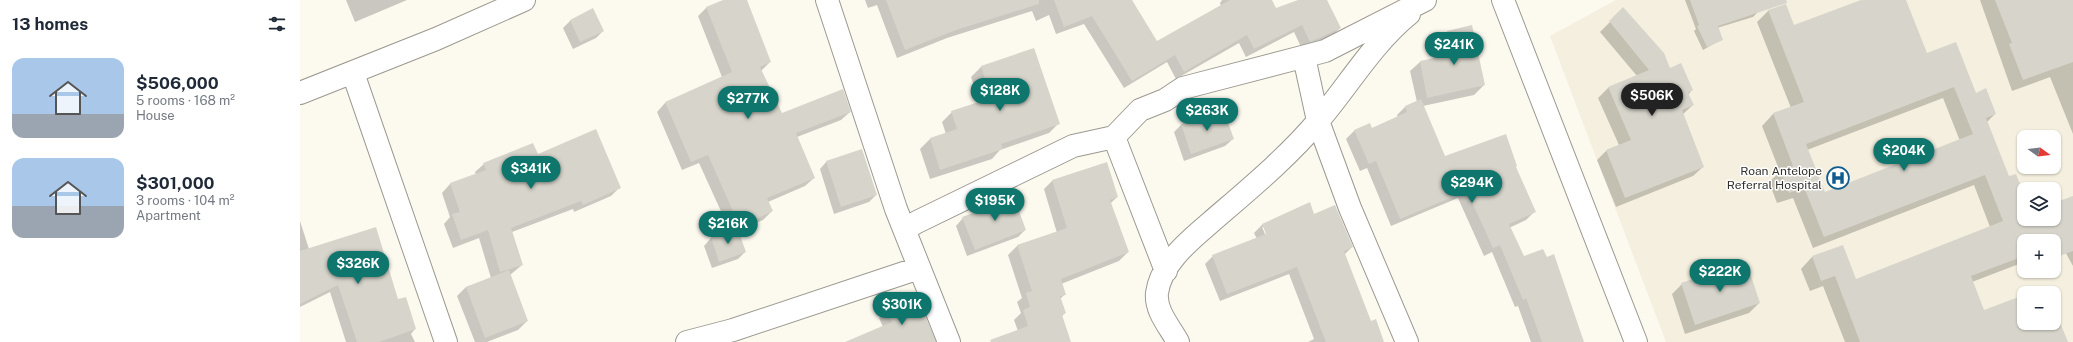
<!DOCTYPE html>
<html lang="en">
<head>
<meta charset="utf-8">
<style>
	:root { --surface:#fff; --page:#f2f2f3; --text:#1f2937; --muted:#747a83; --accent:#0f766e }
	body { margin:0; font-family:"Public Sans",sans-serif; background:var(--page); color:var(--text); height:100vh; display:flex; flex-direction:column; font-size:15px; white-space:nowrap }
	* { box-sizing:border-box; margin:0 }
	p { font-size:13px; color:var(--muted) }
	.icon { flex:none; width:22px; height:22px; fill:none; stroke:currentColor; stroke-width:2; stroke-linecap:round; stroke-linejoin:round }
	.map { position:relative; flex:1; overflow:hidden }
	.panel { display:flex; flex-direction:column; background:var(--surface); width:300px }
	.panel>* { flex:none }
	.needle { width:26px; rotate:105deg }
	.tools { position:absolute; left:1717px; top:130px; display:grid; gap:8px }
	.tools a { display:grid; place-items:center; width:44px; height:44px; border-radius:8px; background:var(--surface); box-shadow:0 1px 3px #0004; font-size:20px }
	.price { position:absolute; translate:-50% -34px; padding:0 9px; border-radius:14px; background:var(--accent); color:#fff; font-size:13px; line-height:26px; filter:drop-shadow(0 1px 2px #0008) }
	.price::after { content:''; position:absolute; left:50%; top:24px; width:12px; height:9px; margin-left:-6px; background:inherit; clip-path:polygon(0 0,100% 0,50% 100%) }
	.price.selected { background:#222; color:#fff }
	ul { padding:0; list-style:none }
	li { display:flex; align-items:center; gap:12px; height:100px; padding:0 12px }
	li span { display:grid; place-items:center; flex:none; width:112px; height:80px; border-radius:12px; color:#555 }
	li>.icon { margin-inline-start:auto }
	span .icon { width:48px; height:48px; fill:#fffc; stroke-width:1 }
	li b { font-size:17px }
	h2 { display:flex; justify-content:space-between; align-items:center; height:48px; padding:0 12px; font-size:17px }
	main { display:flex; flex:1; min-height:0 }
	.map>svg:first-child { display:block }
	.built { fill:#f4efde; fill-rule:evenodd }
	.shadow { fill:#0003; fill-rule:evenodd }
	.building { fill:#d7d5cb; fill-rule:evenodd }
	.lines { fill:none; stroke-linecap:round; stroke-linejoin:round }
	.minor-casing { stroke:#9c9990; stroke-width:24 }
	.minor { stroke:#fff; stroke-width:22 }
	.labels { text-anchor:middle; stroke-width:3; stroke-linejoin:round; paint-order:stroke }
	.poi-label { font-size:12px; fill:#32312d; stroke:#fff; text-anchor:end }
</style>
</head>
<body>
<main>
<section class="panel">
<h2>13 homes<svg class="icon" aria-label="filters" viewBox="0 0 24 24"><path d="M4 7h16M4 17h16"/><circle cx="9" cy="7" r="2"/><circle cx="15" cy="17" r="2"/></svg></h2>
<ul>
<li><span style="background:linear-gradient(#a9c7e8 70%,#9aa5b1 0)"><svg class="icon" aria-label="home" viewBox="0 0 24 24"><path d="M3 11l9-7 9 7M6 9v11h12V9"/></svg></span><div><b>$506,000</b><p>5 rooms · 168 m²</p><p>House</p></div></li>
<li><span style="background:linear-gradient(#a9c7e8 60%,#9aa5b1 0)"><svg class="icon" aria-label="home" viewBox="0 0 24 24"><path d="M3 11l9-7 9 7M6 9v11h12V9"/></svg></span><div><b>$301,000</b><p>3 rooms · 104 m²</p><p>Apartment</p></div></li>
</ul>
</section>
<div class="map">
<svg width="1773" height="342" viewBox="0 0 1773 342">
	<rect width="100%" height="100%" fill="#fcf9ef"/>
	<!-- built -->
	<path class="built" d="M 1316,0 L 1773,0 L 1773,342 L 1366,342 L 1250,36 ZM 1724,137 L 1754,137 L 1754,167 L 1724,167 ZM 1724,189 L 1754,189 L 1754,219 L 1724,219 ZM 1724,241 L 1754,241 L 1754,271 L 1724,271 ZM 1724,293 L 1754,293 L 1754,323 L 1724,323 Z"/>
	<!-- shadow -->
	<path class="shadow" d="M 46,0 L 107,0 L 55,22 Z
		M 426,0 L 446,0 L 470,62 L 461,71 L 481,114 L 550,112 L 541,120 L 497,137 L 514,178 L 505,186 L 468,202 L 472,211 L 463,220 L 438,231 L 445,252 L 438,259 L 412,268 L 404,246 L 411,238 L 430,231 L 399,163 L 382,170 L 357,112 L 365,103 L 422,77 L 398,16 L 407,7 Z
		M 565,0 L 831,0 L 857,43 L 921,6 L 920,3 L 922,0 L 971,0 L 975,9 L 1001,0 L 1026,0 L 1040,28 L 1032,36 L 1002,49 L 994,32 L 946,57 L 939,43 L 876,79 L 867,62 L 824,88 L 784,24 L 756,34 L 749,15 L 736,21 L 732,11 L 647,38 L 597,58 L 577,5 L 568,8 Z
		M 1385,0 L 1452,0 L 1457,13 L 1453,17 L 1417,28 L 1422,39 L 1403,50 L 1394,31 L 1396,29 Z
		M 1564,0 L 1605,0 L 1626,54 L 1675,94 L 1695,114 L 1687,122 L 1708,178 L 1724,197 L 1724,219 L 1754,219 L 1754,204 L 1773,197 L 1773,266 L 1763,248 L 1754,251 L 1754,241 L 1724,241 L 1724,262 L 1672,282 L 1684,311 L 1724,296 L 1724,323 L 1754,323 L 1754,310 L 1766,342 L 1545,342 L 1523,286 L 1510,291 L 1501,269 L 1512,257 L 1556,280 L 1690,227 L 1674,185 L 1513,248 L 1493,198 L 1477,203 L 1469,182 L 1480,172 L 1462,126 L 1473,114 L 1491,108 L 1457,22 L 1468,11 L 1485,5 L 1494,26 ZM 1643,98 L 1660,141 L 1525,194 L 1507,150 Z
		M 1680,0 L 1773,0 L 1773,134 L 1750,77 L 1712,91 Z
		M 1323,9 L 1370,69 L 1392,90 L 1388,95 L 1393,105 L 1383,114 L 1403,167 L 1393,176 L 1316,207 L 1297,160 L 1307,150 L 1319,145 L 1298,98 L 1308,88 L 1337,76 L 1300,32 Z
		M 271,20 L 303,31 L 296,38 L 273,49 L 263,28 Z
		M 1148,31 L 1184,85 L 1174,95 L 1123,106 L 1145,158 L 1215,167 L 1235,211 L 1226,220 L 1209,228 L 1223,258 L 1283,342 L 1231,342 L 1218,306 L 1215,307 L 1192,252 L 1184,256 L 1158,198 L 1091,226 L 1067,168 L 1060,171 L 1046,139 L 1055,130 L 1072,129 L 1098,118 L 1097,115 L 1105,107 L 1117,102 L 1110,71 L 1120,62 L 1142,57 L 1138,41 Z
		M 734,49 L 759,123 L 749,133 L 700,150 L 692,159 L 630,179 L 620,149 L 630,139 L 646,134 L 642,122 L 652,112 L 680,102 L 671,77 L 681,67 Z
		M 882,124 L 933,139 L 925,146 L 884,161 L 874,132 Z
		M 237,156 L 320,187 L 311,196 L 274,212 L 273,209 L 212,232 L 222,265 L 210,275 L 227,321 L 218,330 L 187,342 L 175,342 L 157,296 L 166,287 L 191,278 L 179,238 L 153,248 L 144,224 L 150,217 L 142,193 L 150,184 L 176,175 L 175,172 L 184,164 Z
		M 527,161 L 576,195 L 569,202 L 534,214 L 520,169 Z
		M 753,180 L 817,197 L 810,204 L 828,252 L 819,261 L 761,284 L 765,294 L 760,299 L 765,313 L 762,316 L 770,342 L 699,342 L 718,331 L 714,320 L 721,313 L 717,302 L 722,298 L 708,255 L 717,246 L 757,233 L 744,189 Z
		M 711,191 L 725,230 L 718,237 L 667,256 L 656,226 L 663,218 L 684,210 L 684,208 L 691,201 Z
		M 1009,204 L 1014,215 L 1052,247 L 1044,255 L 1070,322 L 1083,342 L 1008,342 L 1014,339 L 989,274 L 920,301 L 905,264 L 913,256 L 957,239 L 954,233 L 962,225 ZM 962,227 L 964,227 L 969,239 L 967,239 Z
		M 0,221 L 9,249 L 98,300 L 115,329 L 111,334 L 115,342 L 46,342 L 30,292 L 0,307 Z
		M 1382,284 L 1459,303 L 1449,313 L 1385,334 L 1372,294 Z
		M 617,297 L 636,342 L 547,342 L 583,327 L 579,318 L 587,309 Z"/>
	<!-- building -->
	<path class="building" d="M 423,0 L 447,0 L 471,62 L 460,67 L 482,113 L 543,89 L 551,112 L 496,133 L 515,178 L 467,198 L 473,211 L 440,227 L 408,155 L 391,162 L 365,102 L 432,72 L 406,7 Z
		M 586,0 L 739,0 L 739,4 L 656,30 L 605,50 Z
		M 754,0 L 832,0 L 857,41 L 930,0 L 972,0 L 976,8 L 998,0 L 1027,0 L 1041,28 L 1010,42 L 1002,25 L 954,49 L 947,35 L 884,72 L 875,55 L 832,81 L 792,16 L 764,27 Z
		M 1390,0 L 1486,0 L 1487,3 L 1418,26 L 1423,40 L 1407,47 L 1397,26 L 1399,25 Z
		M 1561,0 L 1606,0 L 1627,53 L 1656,42 L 1676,93 L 1686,88 L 1696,114 L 1686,118 L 1709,176 L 1716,174 L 1724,194 L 1724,219 L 1754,219 L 1754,203 L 1773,196 L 1773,251 L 1754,258 L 1754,241 L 1724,241 L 1724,256 L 1671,276 L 1684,310 L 1724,295 L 1724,323 L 1754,323 L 1754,308 L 1768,342 L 1560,342 L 1535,276 L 1521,281 L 1512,256 L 1543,245 L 1556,279 L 1703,221 L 1685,175 L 1524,237 L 1504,187 L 1489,193 L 1480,170 L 1493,166 L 1473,113 L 1504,102 L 1468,10 L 1486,4 L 1494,25 ZM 1654,87 L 1673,134 L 1525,192 L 1506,144 Z
		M 1695,0 L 1773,0 L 1773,62 L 1723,80 L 1709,44 L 1712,43 Z
		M 1323,7 L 1364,53 L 1370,68 L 1381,63 L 1393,90 L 1388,93 L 1394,105 L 1382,110 L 1404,167 L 1325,198 L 1306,150 L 1331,140 L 1308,87 L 1349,70 L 1309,21 Z
		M 293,8 L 304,31 L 280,42 L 270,20 Z
		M 1172,25 L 1185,85 L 1127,98 L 1120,61 L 1153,54 L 1147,31 Z
		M 734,48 L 760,124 L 701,144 L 703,149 L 640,170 L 630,138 L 657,129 L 651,111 L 691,98 L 681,66 Z
		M 1121,99 L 1145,156 L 1206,134 L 1217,166 L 1216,167 L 1236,212 L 1209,224 L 1224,256 L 1243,249 L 1247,257 L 1254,254 L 1284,342 L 1242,342 L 1226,298 L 1223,300 L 1200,245 L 1193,248 L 1167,191 L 1100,219 L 1076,161 L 1069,164 L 1054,130 L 1070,123 L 1072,128 L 1107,112 L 1105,106 Z
		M 923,109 L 934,139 L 891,154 L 881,124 Z
		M 296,129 L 321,188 L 283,205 L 281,201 L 211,228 L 223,265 L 200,272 L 188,230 L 161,240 L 152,214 L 160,212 L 150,183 L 186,170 L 183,163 L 233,143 L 238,154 Z
		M 562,149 L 577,195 L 541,207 L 526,161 Z
		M 807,162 L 818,197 L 810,200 L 829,252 L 761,279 L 766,295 L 760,296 L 766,313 L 762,315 L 771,342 L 691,342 L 690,340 L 728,326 L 723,310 L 730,307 L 726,293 L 732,291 L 717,245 L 767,228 L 752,180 Z
		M 711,190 L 726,230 L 675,250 L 662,217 L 693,206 L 691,200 Z
		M 1010,202 L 1014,214 L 1035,205 L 1053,247 L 1044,251 L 1071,321 L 1076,319 L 1084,342 L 1026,342 L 997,267 L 927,294 L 912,255 L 966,234 L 962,224 Z
		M 76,227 L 98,299 L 106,297 L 116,329 L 79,342 L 57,342 L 38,285 L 0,304 L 0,251 Z
		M 437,227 L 446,252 L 419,262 L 411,237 Z
		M 1446,261 L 1460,303 L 1395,325 L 1381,283 Z
		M 209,270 L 228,321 L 185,338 L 166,287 Z
		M 1746,286 L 1748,293 L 1728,293 Z
		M 617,296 L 636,342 L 545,342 L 592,322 L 587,308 Z"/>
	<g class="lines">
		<!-- minor casing -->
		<g class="minor-casing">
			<path id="minor" d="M 527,0 L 596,209 L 649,342
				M 1203,0 L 1336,342
				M 1004,57 L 1018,121 L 1050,208 L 1107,342
				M 53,73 L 146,342
				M 0,93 L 136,39 L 224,0
				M 814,137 L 866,271
				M 605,229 L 617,222 L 773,146 L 814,137 L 840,110 L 865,100 L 883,88 L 1025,51 L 1125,0
				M 387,342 L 433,330 L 619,268
				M 878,342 C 870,327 855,311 857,293 C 861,263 890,240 911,222 C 948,190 987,158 1019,120 C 1048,86 1073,43 1109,14"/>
		</g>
		<!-- minor -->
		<use href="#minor" class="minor"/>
	</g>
	<!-- icons -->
	<defs>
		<g id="hospital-ring" transform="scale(1.15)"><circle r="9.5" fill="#fff" stroke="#105c8f" stroke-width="1.5"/><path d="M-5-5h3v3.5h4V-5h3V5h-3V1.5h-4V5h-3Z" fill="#105c8f"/></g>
	</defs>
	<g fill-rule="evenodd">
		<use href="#hospital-ring" x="1538" y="178"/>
	</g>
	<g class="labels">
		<!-- poi labels -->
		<g class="poi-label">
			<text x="1522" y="175">Roan Antelope<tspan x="1522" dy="14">Referral Hospital</tspan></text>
		</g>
	</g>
</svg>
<div class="tools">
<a><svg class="needle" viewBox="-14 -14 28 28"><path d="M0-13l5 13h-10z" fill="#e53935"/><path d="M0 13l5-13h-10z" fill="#747a83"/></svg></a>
<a><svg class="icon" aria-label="layers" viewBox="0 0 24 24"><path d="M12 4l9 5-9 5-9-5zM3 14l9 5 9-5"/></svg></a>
<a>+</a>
<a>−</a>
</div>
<b class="price" style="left:1154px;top:66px">$241K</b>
<b class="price" style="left:700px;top:112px">$128K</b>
<b class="price selected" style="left:1352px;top:117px">$506K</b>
<b class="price" style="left:448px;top:120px">$277K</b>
<b class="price" style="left:907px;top:132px">$263K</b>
<b class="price" style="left:1604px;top:172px">$204K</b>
<b class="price" style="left:231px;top:190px">$341K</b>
<b class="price" style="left:1172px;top:204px">$294K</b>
<b class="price" style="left:695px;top:222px">$195K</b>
<b class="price" style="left:428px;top:245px">$216K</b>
<b class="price" style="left:58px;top:285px">$326K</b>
<b class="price" style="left:1420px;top:293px">$222K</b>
<b class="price" style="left:602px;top:326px">$301K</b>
</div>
</main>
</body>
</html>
